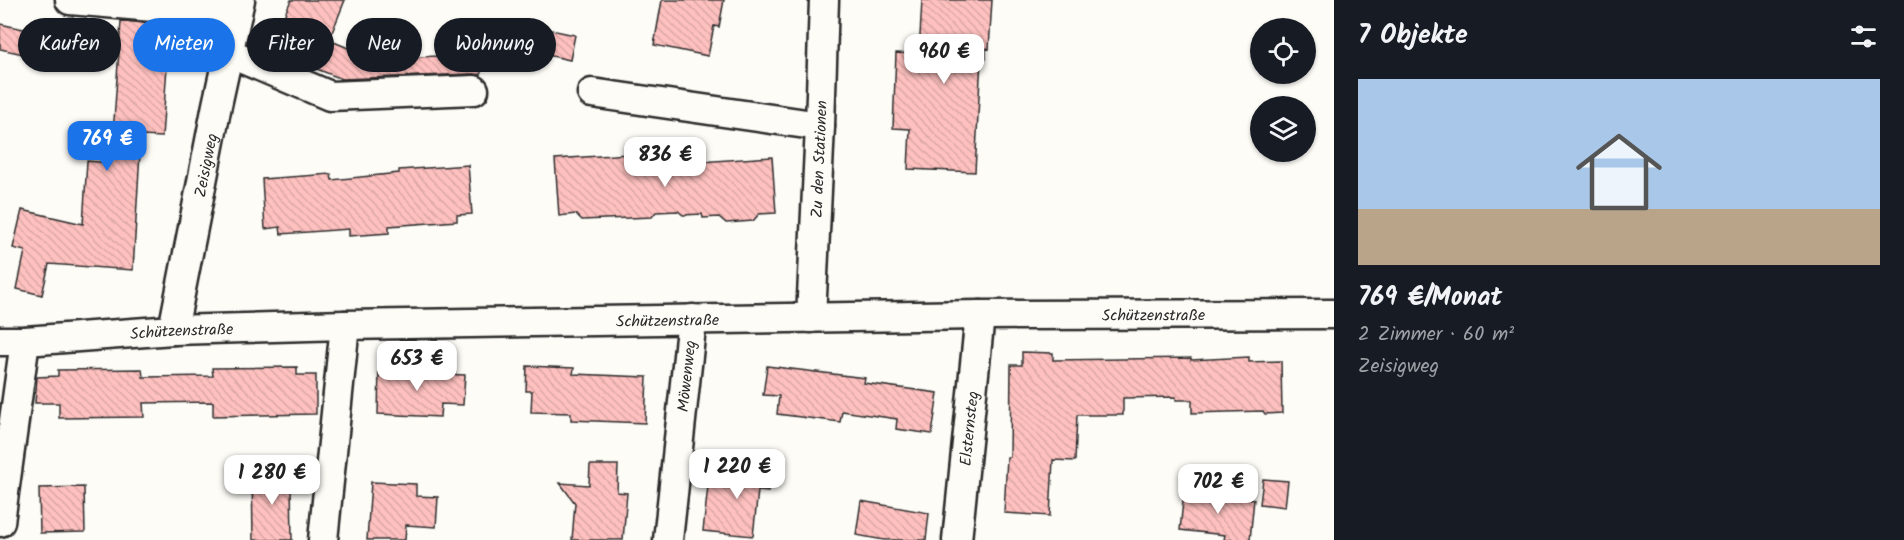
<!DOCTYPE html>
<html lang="de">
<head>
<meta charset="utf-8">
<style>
	:root { --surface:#171b24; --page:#20242c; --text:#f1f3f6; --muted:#9ea1a6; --line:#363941; --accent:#1a73e8 }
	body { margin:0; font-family:Kalam,sans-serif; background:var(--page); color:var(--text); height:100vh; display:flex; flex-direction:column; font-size:22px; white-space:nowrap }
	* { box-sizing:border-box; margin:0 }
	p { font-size:20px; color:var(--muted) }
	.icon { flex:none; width:33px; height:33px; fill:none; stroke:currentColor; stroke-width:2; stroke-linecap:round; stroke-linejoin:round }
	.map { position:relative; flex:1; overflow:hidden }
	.sheet { display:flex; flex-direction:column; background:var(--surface); width:570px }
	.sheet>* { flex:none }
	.guide { position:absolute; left:18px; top:18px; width:570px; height:54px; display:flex; gap:12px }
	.controls { position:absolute; left:1250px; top:18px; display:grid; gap:12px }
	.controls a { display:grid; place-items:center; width:66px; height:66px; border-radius:50%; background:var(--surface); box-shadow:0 2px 4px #0004; font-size:30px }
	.price { position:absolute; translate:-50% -51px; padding:0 14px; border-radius:12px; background:#fff; color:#222; font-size:20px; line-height:39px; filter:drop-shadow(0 2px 3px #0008) }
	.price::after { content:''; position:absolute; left:50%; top:36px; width:18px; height:14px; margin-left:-9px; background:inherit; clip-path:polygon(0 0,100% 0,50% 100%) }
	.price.active { background:var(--accent); color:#fff }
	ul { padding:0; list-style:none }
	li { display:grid; align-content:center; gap:12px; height:318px; padding:0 24px }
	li+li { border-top:2px solid var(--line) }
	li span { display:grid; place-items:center; height:186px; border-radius:0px; color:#555 }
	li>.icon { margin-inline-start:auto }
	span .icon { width:108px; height:108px; fill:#fffc; stroke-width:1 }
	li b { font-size:26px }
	h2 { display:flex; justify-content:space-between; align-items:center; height:72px; padding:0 24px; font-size:26px }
	.tag { padding:0 21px; border-radius:27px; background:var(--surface); box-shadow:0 2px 4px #0004; font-size:21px; line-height:54px }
	.tag.active { background:var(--accent); color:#fff }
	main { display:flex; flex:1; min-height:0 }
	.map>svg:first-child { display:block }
	.building { fill:url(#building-back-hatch); stroke:#2b2b2b; stroke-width:1.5 }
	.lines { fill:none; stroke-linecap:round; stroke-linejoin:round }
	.minor-casing { stroke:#2b2b2b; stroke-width:33 }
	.minor { stroke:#fdfcf7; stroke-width:28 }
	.labels { text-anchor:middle; stroke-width:4.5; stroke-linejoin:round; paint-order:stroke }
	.street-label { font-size:16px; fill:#2b2b2b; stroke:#fdfcf7 }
</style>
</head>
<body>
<main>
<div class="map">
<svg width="1334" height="540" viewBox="0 0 1334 540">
	<defs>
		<pattern id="building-back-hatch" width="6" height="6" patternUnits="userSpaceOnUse" patternTransform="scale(1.5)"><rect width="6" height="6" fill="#fec1bf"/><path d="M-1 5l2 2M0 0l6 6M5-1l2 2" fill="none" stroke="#daa6a4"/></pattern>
	</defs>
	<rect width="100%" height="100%" fill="#fdfcf7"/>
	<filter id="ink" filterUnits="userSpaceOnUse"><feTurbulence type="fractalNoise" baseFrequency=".0167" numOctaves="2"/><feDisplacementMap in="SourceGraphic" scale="12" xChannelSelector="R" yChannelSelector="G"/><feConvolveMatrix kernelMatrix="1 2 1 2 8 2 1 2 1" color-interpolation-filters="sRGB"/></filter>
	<g filter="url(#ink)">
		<!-- building -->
		<path class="building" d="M 291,0 L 345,0 L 329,40 L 375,59 L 480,54 L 481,75 L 473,74 L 342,79 L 274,52 L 286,22 L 282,21 Z
			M 662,0 L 724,0 L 719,27 L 714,26 L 708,56 L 654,45 Z
			M 922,0 L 992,0 L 989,49 L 986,48 L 986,59 L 981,59 L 975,172 L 908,169 L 910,129 L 893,128 L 896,53 L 919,54 Z
			M 121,21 L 170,25 L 162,137 L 141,136 L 133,270 L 49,264 L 42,295 L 17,289 L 25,251 L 13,248 L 22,210 L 83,224 L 87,161 L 111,163 Z
			M 0,24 L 66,38 L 60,62 L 0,49 Z
			M 551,30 L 575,35 L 570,60 L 547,55 Z
			M 628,154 L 628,161 L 699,156 L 700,162 L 772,157 L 776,213 L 759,214 L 753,221 L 726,223 L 719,217 L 703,218 L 702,214 L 683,215 L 678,211 L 656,212 L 652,217 L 582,220 L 576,214 L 559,216 L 555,159 Z
			M 468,165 L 472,214 L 457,215 L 457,221 L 389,226 L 389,233 L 349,236 L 349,229 L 281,234 L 280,227 L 265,229 L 262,179 L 331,174 L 332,180 L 399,173 L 399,170 Z
			M 1022,352 L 1053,353 L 1053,360 L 1191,358 L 1191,360 L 1249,357 L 1249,362 L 1281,361 L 1282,413 L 1265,414 L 1263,411 L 1192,413 L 1192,400 L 1176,400 L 1176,397 L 1123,398 L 1123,415 L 1077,415 L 1075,461 L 1053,460 L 1050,516 L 1004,513 L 1007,457 L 1010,457 L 1011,365 L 1022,365 Z
			M 527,366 L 574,368 L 573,374 L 647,377 L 645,423 L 571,420 L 571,413 L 531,412 L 532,391 L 526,391 Z
			M 767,366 L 865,378 L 864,383 L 938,393 L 932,434 L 896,429 L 897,419 L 842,411 L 840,422 L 777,414 L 779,396 L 763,395 Z
			M 297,367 L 297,375 L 316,375 L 316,414 L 213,416 L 213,402 L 143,403 L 144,417 L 59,418 L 59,403 L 35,403 L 37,377 L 58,376 L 58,370 L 142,369 L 143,377 L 213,376 L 212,368 Z
			M 379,367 L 411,368 L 411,373 L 465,375 L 463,405 L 441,404 L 440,417 L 378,414 Z
			M 770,463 L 768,492 L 758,491 L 753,536 L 703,531 L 708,486 L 729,488 L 732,464 Z
			M 590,465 L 618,465 L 617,492 L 627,493 L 623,540 L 572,540 L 575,503 L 560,483 L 589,485 Z
			M 252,470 L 286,470 L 286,483 L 291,483 L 292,540 L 253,540 Z
			M 1263,479 L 1288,481 L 1285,507 L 1260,504 Z
			M 371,482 L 416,484 L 416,496 L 438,497 L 436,527 L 406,525 L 405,540 L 367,540 Z
			M 84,487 L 85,532 L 40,533 L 39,488 Z
			M 1184,492 L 1254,499 L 1250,540 L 1224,540 L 1225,535 L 1180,530 Z
			M 861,501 L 929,513 L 926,540 L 884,540 L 856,535 Z"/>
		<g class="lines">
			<!-- minor casing -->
			<g class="minor-casing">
				<g id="minor">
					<path d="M 70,0 L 237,14"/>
					<path d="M 229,53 L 330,96 L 474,90"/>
					<path d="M 592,93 L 820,126"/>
					<path id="s1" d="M 811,318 L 820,126 L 824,0"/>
					<path id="s2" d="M 173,330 L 217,105 L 240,0"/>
					<path id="s3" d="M 0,341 L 25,341 L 173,330 L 345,325 L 980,315 L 1334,314"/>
					<path d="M 0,522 L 25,341"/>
					<path d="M 323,540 L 345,325"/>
					<path id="s4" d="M 668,540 L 692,319"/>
					<path id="s5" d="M 957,540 L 980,315"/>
				</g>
			</g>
			<!-- minor -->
			<use href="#minor" class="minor"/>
		</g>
	</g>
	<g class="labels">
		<!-- street labels -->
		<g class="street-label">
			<text dy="6" stroke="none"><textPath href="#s1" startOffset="159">Zu den Stationen</textPath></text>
			<text dy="6" stroke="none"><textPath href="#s2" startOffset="168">Zeisigweg</textPath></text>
			<text dy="6" stroke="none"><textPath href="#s3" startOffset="1154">Schützenstraße</textPath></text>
			<text dy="6" stroke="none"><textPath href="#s3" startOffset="668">Schützenstraße</textPath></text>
			<text dy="6" stroke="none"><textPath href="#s3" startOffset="182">Schützenstraße</textPath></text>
			<text dy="6" stroke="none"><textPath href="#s4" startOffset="165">Möwenweg</textPath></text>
			<text dy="6" stroke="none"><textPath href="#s5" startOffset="112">Elsternsteg</textPath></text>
		</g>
	</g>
</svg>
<div class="controls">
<a><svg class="icon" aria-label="locate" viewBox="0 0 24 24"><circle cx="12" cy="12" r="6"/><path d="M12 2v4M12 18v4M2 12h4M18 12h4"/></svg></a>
<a><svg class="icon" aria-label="layers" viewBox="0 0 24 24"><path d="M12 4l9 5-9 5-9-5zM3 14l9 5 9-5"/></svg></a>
</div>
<b class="price" style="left:944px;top:85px">960 €</b>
<b class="price active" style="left:107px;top:172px">769 €</b>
<b class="price" style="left:665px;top:188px">836 €</b>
<b class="price" style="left:417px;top:392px">653 €</b>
<b class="price" style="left:737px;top:500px">1 220 €</b>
<b class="price" style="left:272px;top:506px">1 280 €</b>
<b class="price" style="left:1218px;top:515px">702 €</b>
<div class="guide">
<a class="tag">Kaufen</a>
<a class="tag active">Mieten</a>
<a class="tag">Filter</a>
<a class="tag">Neu</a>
<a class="tag">Wohnung</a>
</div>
</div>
<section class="sheet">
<h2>7 Objekte<svg class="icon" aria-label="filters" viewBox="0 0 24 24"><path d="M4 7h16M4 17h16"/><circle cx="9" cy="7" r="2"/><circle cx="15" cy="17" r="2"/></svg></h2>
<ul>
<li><span style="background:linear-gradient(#a9c7e8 70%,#b9a48a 0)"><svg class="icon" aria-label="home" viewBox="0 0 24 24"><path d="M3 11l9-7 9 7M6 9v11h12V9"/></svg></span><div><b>769 €/Monat</b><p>2 Zimmer · 60 m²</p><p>Zeisigweg</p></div></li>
</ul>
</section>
</main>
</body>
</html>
